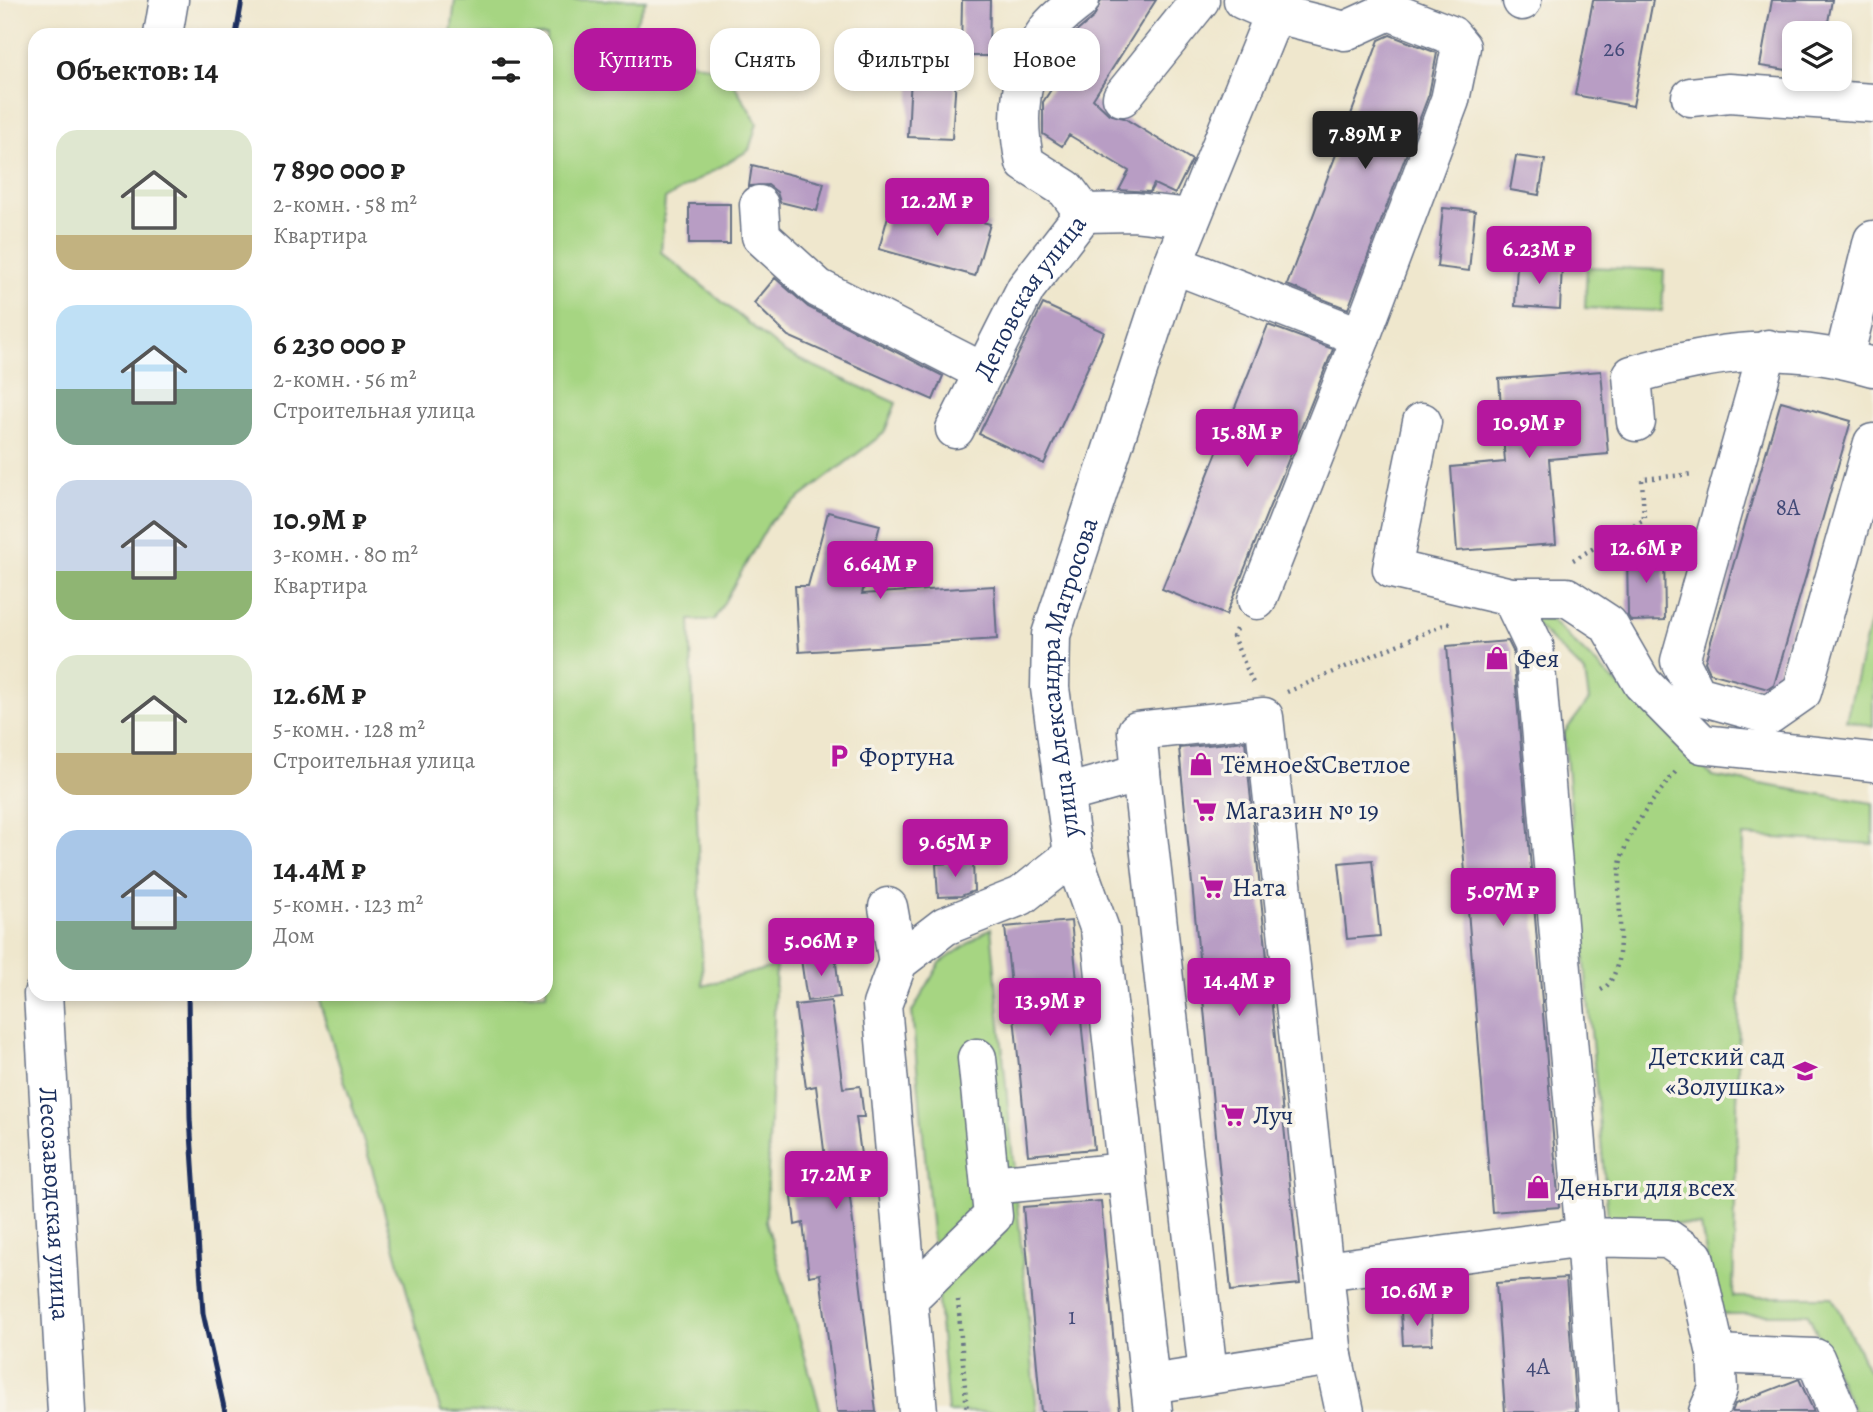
<!DOCTYPE html>
<html lang="ru">
<head>
<meta charset="utf-8">
<style>
	:root { --surface:#fff; --page:#f6f6f6; --text:#222; --muted:#767676; --accent:#b5179e }
	body { margin:0; font-family:Alegreya,serif; background:var(--page); color:var(--text); height:100vh; display:flex; flex-direction:column; font-size:26px; white-space:nowrap }
	* { box-sizing:border-box; margin:0 }
	p { font-size:23px; color:var(--muted) }
	.icon { flex:none; width:38px; height:38px; fill:none; stroke:currentColor; stroke-width:2; stroke-linecap:round; stroke-linejoin:round }
	.map { position:relative; flex:1; overflow:hidden }
	.sheet { position:absolute; left:28px; top:28px; width:525px; height:973px; display:flex; flex-direction:column; background:var(--surface); border-radius:21px; box-shadow:0 4px 10px #0003 }
	.sheet>* { flex:none }
	.hud { position:absolute; left:574px; top:28px; width:665px; height:63px; display:flex; gap:14px }
	.fabs { position:absolute; left:1782px; top:21px; display:grid; gap:14px }
	.fabs a { display:grid; place-items:center; width:70px; height:70px; border-radius:14px; background:var(--surface); box-shadow:0 4px 10px #0003; font-size:35px }
	.price { position:absolute; translate:-50% -60px; padding:0 16px; border-radius:7px; background:var(--accent); color:#fff; font-size:23px; line-height:46px; filter:drop-shadow(0 2px 4px #0008) }
	.price::after { content:''; position:absolute; left:50%; top:42px; width:21px; height:16px; margin-left:-10px; background:inherit; clip-path:polygon(0 0,100% 0,50% 100%) }
	.price.on { background:#222; color:#fff }
	ul { padding:0; list-style:none }
	li { display:flex; align-items:center; gap:21px; height:175px; padding:0 28px }
	li span { display:grid; place-items:center; flex:none; width:196px; height:140px; border-radius:21px; color:#555 }
	li>.icon { margin-inline-start:auto }
	span .icon { width:84px; height:84px; fill:#fffc; stroke-width:1 }
	li b { font-size:30px }
	h2 { display:flex; justify-content:space-between; align-items:center; height:84px; padding:0 28px; font-size:30px }
	.pill { padding:0 24px; border-radius:21px; background:var(--surface); box-shadow:0 4px 10px #0003; font-size:24px; line-height:63px }
	.pill.on { background:var(--accent); color:#fff }
	.map>svg:first-child { display:block }
	.green { fill:#a6d582; stroke:#608270; stroke-width:2 }
	.building { fill:#b89dc4 }
	.lines { fill:none; stroke-linecap:round; stroke-linejoin:round }
	.minor-casing { stroke:#656f85; stroke-width:41 }
	.major-casing { stroke:#656f85; stroke-width:41 }
	.path { stroke:#656f85; stroke-width:4.5; stroke-dasharray:2 5; stroke-linecap:butt }
	.minor { stroke:#fff; stroke-width:38 }
	.major { stroke:#fff; stroke-width:38 }
	.rail { stroke:#1b2f5e; stroke-width:5 }
	.labels { text-anchor:middle; stroke-width:7; stroke-linejoin:round; paint-order:stroke }
	.number-label { font-size:23px; fill:#424a78 }
	.street-label { font-size:26px; fill:#1b2f5e; stroke:#f7f3e8 }
	.poi-label { font-size:26px; fill:#1b2f5e; stroke:#f7f3e8; text-anchor:start }
</style>
</head>
<body>
<div class="map">
<svg width="1873" height="1412" viewBox="0 0 1873 1412">
	<rect width="100%" height="100%" fill="#f7f3e8"/>
	<filter id="ink" filterUnits="userSpaceOnUse"><feTurbulence type="fractalNoise" baseFrequency=".0143" numOctaves="2"/><feDisplacementMap in="SourceGraphic" scale="14" xChannelSelector="R" yChannelSelector="G"/><feConvolveMatrix kernelMatrix="1 2 1 2 8 2 1 2 1" color-interpolation-filters="sRGB"/></filter>
	<filter id="wash" filterUnits="userSpaceOnUse"><feTurbulence type="fractalNoise" baseFrequency=".00686" numOctaves="4" result="noise"/><feDisplacementMap in="SourceGraphic" scale="28" xChannelSelector="R" yChannelSelector="G"/><feGaussianBlur stdDeviation="1.57" result="paint"/><feColorMatrix in="noise" values="0 0 0 0 0 0 0 0 0 0 0 0 0 0 0 0 0 1.4 0 .05"/><feComposite in="paint" operator="in"/></filter>
	<g filter="url(#wash)">
		<rect width="100%" height="100%" fill="#efe7cd"/>
		<!-- green -->
		<path class="green" d="M 455,0 L 646,0 L 626,44 L 727,72 L 757,123 L 749,150 L 665,199 L 661,252 L 785,353 L 896,403 L 884,433 L 771,520 L 714,620 L 690,620 L 703,986 L 776,966 L 766,1221 L 821,1412 L 441,1412 L 372,1168 L 317,994 L 546,994 L 546,35 L 451,35 Z
			M 1587,267 L 1664,270 L 1662,311 L 1585,308 Z
			M 1873,610 L 1873,727 L 1846,720 Z
			M 1531,620 L 1551,620 L 1712,776 L 1873,803 L 1873,844 L 1743,836 L 1733,1297 L 1832,1297 L 1873,1379 L 1873,1412 L 1854,1412 L 1808,1314 L 1717,1314 L 1701,1226 L 1608,1218 L 1564,733 L 1589,700 L 1585,673 Z
			M 991,928 L 1037,1412 L 948,1412 L 912,1012 L 940,963 Z"/>
		<g id="blocks">
			<!-- building -->
			<path class="building" d="M 962,0 L 990,0 L 989,56 L 961,56 Z
				M 1101,0 L 1156,0 L 1093,99 L 1109,114 L 1124,118 L 1192,160 L 1175,194 L 1154,184 L 1150,192 L 1119,190 L 1129,171 L 1069,135 L 1062,146 L 1043,134 L 1043,102 L 1063,71 L 1053,65 L 1068,39 L 1094,17 Z
				M 1593,0 L 1653,0 L 1633,106 L 1575,95 Z
				M 1772,0 L 1832,0 L 1826,33 L 1794,33 L 1794,71 L 1760,66 Z
				M 1390,35 L 1437,53 L 1429,94 L 1348,309 L 1287,285 L 1379,40 Z
				M 911,75 L 956,77 L 952,139 L 908,137 Z
				M 1516,156 L 1545,160 L 1539,195 L 1510,190 Z
				M 752,165 L 824,183 L 817,211 L 780,202 L 777,192 L 768,185 L 749,186 Z
				M 909,202 L 990,224 L 975,276 L 879,249 L 888,216 L 904,220 Z
				M 689,204 L 730,204 L 730,244 L 689,244 Z
				M 1443,208 L 1475,211 L 1469,271 L 1437,267 Z
				M 1517,263 L 1562,265 L 1560,309 L 1515,306 Z
				M 775,278 L 808,307 L 943,376 L 933,400 L 788,336 L 754,303 Z
				M 1043,304 L 1104,332 L 1044,464 L 979,434 Z
				M 1268,325 L 1333,349 L 1226,615 L 1162,589 Z
				M 1601,371 L 1608,454 L 1549,459 L 1556,544 L 1457,551 L 1451,467 L 1505,462 L 1499,379 Z
				M 1781,401 L 1851,421 L 1774,685 L 1768,689 L 1710,673 L 1705,662 Z
				M 828,512 L 880,525 L 862,594 L 994,586 L 997,639 L 799,652 L 795,586 L 808,586 Z
				M 1664,550 L 1665,620 L 1631,621 L 1628,616 L 1627,551 Z
				M 1508,641 L 1513,651 L 1559,1207 L 1492,1212 L 1447,646 Z
				M 1245,741 L 1300,1284 L 1231,1291 L 1179,748 Z
				M 1372,860 L 1380,936 L 1347,939 L 1339,863 Z
				M 973,862 L 974,891 L 961,896 L 938,897 L 936,864 Z
				M 1071,921 L 1094,1149 L 1028,1155 L 1005,927 Z
				M 835,955 L 840,997 L 807,1001 L 801,959 Z
				M 831,1001 L 843,1088 L 860,1086 L 864,1117 L 856,1117 L 862,1162 L 857,1162 L 860,1189 L 849,1190 L 876,1412 L 837,1412 L 820,1274 L 809,1276 L 803,1223 L 795,1225 L 792,1197 L 821,1193 L 817,1166 L 826,1166 L 816,1086 L 806,1088 L 795,1005 Z
				M 1101,1201 L 1120,1412 L 1041,1412 L 1023,1207 Z
				M 1566,1278 L 1576,1412 L 1505,1412 L 1496,1283 Z
				M 1431,1310 L 1432,1344 L 1403,1345 L 1401,1312 Z
				M 1799,1379 L 1814,1412 L 1732,1412 L 1735,1404 Z"/>
		</g>
	</g>
	<g filter="url(#ink)">
		<use href="#blocks" fill-opacity="0" stroke="#656f85" stroke-width="2"/>
		<g class="lines">
			<!-- minor casing -->
			<g class="minor-casing">
				<g id="minor">
					<path d="M 1080,0 C 1069,9 1056,18 1048,29 C 1019,68 1015,118 1025,163 L 1066,189 L 1084,213"/>
					<path d="M 1522,1 L 1522,0"/>
					<path d="M 1122,97 L 1200,0"/>
					<path d="M 1691,97 L 1729,93 L 1873,103"/>
					<path d="M 759,205 L 761,236 L 818,288 L 983,372"/>
					<path d="M 1084,213 L 1134,212 L 1190,218"/>
					<path d="M 1173,264 L 1361,337 L 1450,100 L 1461,47 L 1451,35 L 1389,11 L 1345,31 L 1273,13 L 1243,0"/>
					<path d="M 1768,349 L 1680,661 L 1697,695 L 1769,715 L 1802,692 L 1873,443"/>
					<path d="M 1844,358 L 1873,240"/>
					<path d="M 1422,422 L 1392,569 L 1511,597 L 1567,597 L 1608,624 L 1642,683 L 1702,744 L 1873,762"/>
					<path d="M 1636,422 L 1632,375 C 1718,350 1785,341 1873,367"/>
					<path id="s1" d="M 955,429 L 1026,288 L 1084,213"/>
					<path d="M 1257,600 L 1361,337"/>
					<path d="M 1141,773 L 1137,731 L 1264,717 L 1324,1271"/>
					<path d="M 1065,794 L 1141,773 L 1208,1374"/>
					<path d="M 888,907 L 898,962"/>
					<path d="M 990,1185 L 1127,1172"/>
					<path d="M 908,1299 L 993,1216 L 977,1058"/>
					<path d="M 1716,1354 L 1815,1358 L 1838,1412"/>
					<path d="M 1333,1356 L 1345,1412"/>
					<path d="M 1150,1384 L 1333,1356 L 1324,1271 L 1585,1237 L 1534,645 L 1511,597"/>
					<path d="M 918,1412 L 882,1005 L 898,962 L 945,926 L 1021,896 L 1073,855"/>
					<path id="s2" d="M 1153,1412 L 1100,930 L 1073,855 L 1050,688 L 1051,635 L 1173,264 L 1280,0"/>
					<path d="M 1598,1412 L 1585,1237 L 1668,1239 L 1694,1257 L 1716,1354 L 1718,1389 L 1708,1412"/>
				</g>
			</g>
			<!-- major casing -->
			<g class="major-casing">
				<g id="major">
					<path d="M 163,35 L 169,0"/>
					<path id="s3" d="M 43,994 L 67,1412"/>
				</g>
			</g>
			<!-- path -->
			<path class="path" d="M 1573,560 L 1644,519 L 1642,479 L 1694,474
				M 1236,629 L 1233,637 L 1253,683
				M 1287,692 L 1453,621
				M 1601,990 C 1634,972 1612,888 1622,856 C 1633,822 1655,798 1677,770
				M 958,1300 L 967,1412"/>
			<!-- minor -->
			<use href="#minor" class="minor"/>
			<!-- major -->
			<use href="#major" class="major"/>
			<!-- rail -->
			<path class="rail" d="M 236,35 L 242,0
				M 188,994 L 190,1119 L 203,1313 L 225,1412"/>
		</g>
	</g>
	<!-- icons -->
	<defs>
		<g id="shop-bare" transform="scale(1.89)"><path d="M-5-2.5h2.3a2.7 3.5 0 0 1 5.4 0H5L5.5 6h-11ZM-1.5-2.5h3a1.5 2.3 0 0 0-3 0Z" fill="#b5179e" stroke="#f7f3e8" stroke-width="2.5" paint-order="stroke"/></g>
		<g id="parking-bare" transform="scale(1.89)"><path d="M-3.5-5.5H1a3.5 3.5 0 0 1 0 7H-1V5.5H-3.5ZM-1-3.4V-.6H.8a1.4 1.4 0 0 0 0-2.8Z" fill="#b5179e" stroke="#f7f3e8" stroke-width="2.5" paint-order="stroke"/></g>
		<g id="supermarket-bare" transform="scale(1.89)"><path d="M-6-5.5h2.5l.6 2H6L4.5 2H-2.5L-4.4-4H-6ZM-1.5 3.2a1.3 1.3 0 1 0 .1 0ZM3 3.2a1.3 1.3 0 1 0 .1 0Z" fill="#b5179e" stroke="#f7f3e8" stroke-width="2.5" paint-order="stroke"/></g>
		<g id="school-bare" transform="scale(1.89)"><path d="M0-5L7-2L0 1L-7-2ZM-4 1L0 2.5L4 1V4Q0 6-4 4Z" fill="#b5179e" stroke="#f7f3e8" stroke-width="2.5" paint-order="stroke"/></g>
	</defs>
	<g fill-rule="evenodd">
		<use href="#shop-bare" x="1497" y="658"/>
		<use href="#parking-bare" x="839" y="756"/>
		<use href="#shop-bare" x="1201" y="764"/>
		<use href="#supermarket-bare" x="1205" y="810"/>
		<use href="#supermarket-bare" x="1212" y="887"/>
		<use href="#school-bare" x="1805" y="1071"/>
		<use href="#supermarket-bare" x="1233" y="1115"/>
		<use href="#shop-bare" x="1538" y="1187"/>
	</g>
	<g class="labels">
		<!-- number labels -->
		<g class="number-label">
			<text x="1614" y="56">26</text>
			<text x="1788" y="515">8А</text>
			<text x="1072" y="1324">1</text>
			<text x="1538" y="1374">4А</text>
		</g>
		<!-- street labels -->
		<g class="street-label">
			<text dy="9" stroke="none"><textPath href="#s1" startOffset="152">Деповская улица</textPath></text>
			<text dy="9" stroke="none"><textPath href="#s2" startOffset="746">улица Александра Матросова</textPath></text>
			<text dy="9" stroke="none"><textPath href="#s3" startOffset="210">Лесозаводская улица</textPath></text>
		</g>
		<!-- poi labels -->
		<g class="poi-label">
			<text x="1517" y="667">Фея</text>
			<text x="859" y="765">Фортуна</text>
			<text x="1221" y="773">Тёмное&amp;Светлое</text>
			<text x="1225" y="819">Магазин № 19</text>
			<text x="1232" y="896">Ната</text>
			<text x="1785" y="1065" text-anchor="end">Детский сад<tspan x="1785" dy="30">«Золушка»</tspan></text>
			<text x="1253" y="1124">Луч</text>
			<text x="1558" y="1196">Деньги для всех</text>
		</g>
	</g>
</svg>
<div class="fabs">
<a><svg class="icon" aria-label="layers" viewBox="0 0 24 24"><path d="M12 4l9 5-9 5-9-5zM3 14l9 5 9-5"/></svg></a>
</div>
<b class="price on" style="left:1365px;top:171px">7.89M ₽</b>
<b class="price" style="left:937px;top:238px">12.2M ₽</b>
<b class="price" style="left:1539px;top:286px">6.23M ₽</b>
<b class="price" style="left:1529px;top:460px">10.9M ₽</b>
<b class="price" style="left:1247px;top:469px">15.8M ₽</b>
<b class="price" style="left:1646px;top:585px">12.6M ₽</b>
<b class="price" style="left:880px;top:601px">6.64M ₽</b>
<b class="price" style="left:955px;top:879px">9.65M ₽</b>
<b class="price" style="left:1503px;top:928px">5.07M ₽</b>
<b class="price" style="left:821px;top:978px">5.06M ₽</b>
<b class="price" style="left:1239px;top:1018px">14.4M ₽</b>
<b class="price" style="left:1050px;top:1038px">13.9M ₽</b>
<b class="price" style="left:836px;top:1211px">17.2M ₽</b>
<b class="price" style="left:1417px;top:1328px">10.6M ₽</b>
<div class="hud">
<a class="pill on">Купить</a>
<a class="pill">Снять</a>
<a class="pill">Фильтры</a>
<a class="pill">Новое</a>
</div>
<section class="sheet">
<h2>Объектов: 14<svg class="icon" aria-label="filters" viewBox="0 0 24 24"><path d="M4 7h16M4 17h16"/><circle cx="9" cy="7" r="2"/><circle cx="15" cy="17" r="2"/></svg></h2>
<ul>
<li><span style="background:linear-gradient(#dfe7d0 75%,#c2b280 0)"><svg class="icon" aria-label="home" viewBox="0 0 24 24"><path d="M3 11l9-7 9 7M6 9v11h12V9"/></svg></span><div><b>7 890 000 ₽</b><p>2-комн. · 58 m²</p><p>Квартира</p></div></li>
<li><span style="background:linear-gradient(#bfe0f5 60%,#7fa58c 0)"><svg class="icon" aria-label="home" viewBox="0 0 24 24"><path d="M3 11l9-7 9 7M6 9v11h12V9"/></svg></span><div><b>6 230 000 ₽</b><p>2-комн. · 56 m²</p><p>Строительная улица</p></div></li>
<li><span style="background:linear-gradient(#c9d6e8 65%,#8fb573 0)"><svg class="icon" aria-label="home" viewBox="0 0 24 24"><path d="M3 11l9-7 9 7M6 9v11h12V9"/></svg></span><div><b>10.9M ₽</b><p>3-комн. · 80 m²</p><p>Квартира</p></div></li>
<li><span style="background:linear-gradient(#dfe7d0 70%,#c2b280 0)"><svg class="icon" aria-label="home" viewBox="0 0 24 24"><path d="M3 11l9-7 9 7M6 9v11h12V9"/></svg></span><div><b>12.6M ₽</b><p>5-комн. · 128 m²</p><p>Строительная улица</p></div></li>
<li><span style="background:linear-gradient(#a9c7e8 65%,#7fa58c 0)"><svg class="icon" aria-label="home" viewBox="0 0 24 24"><path d="M3 11l9-7 9 7M6 9v11h12V9"/></svg></span><div><b>14.4M ₽</b><p>5-комн. · 123 m²</p><p>Дом</p></div></li>
</ul>
</section>
</div>
</body>
</html>
